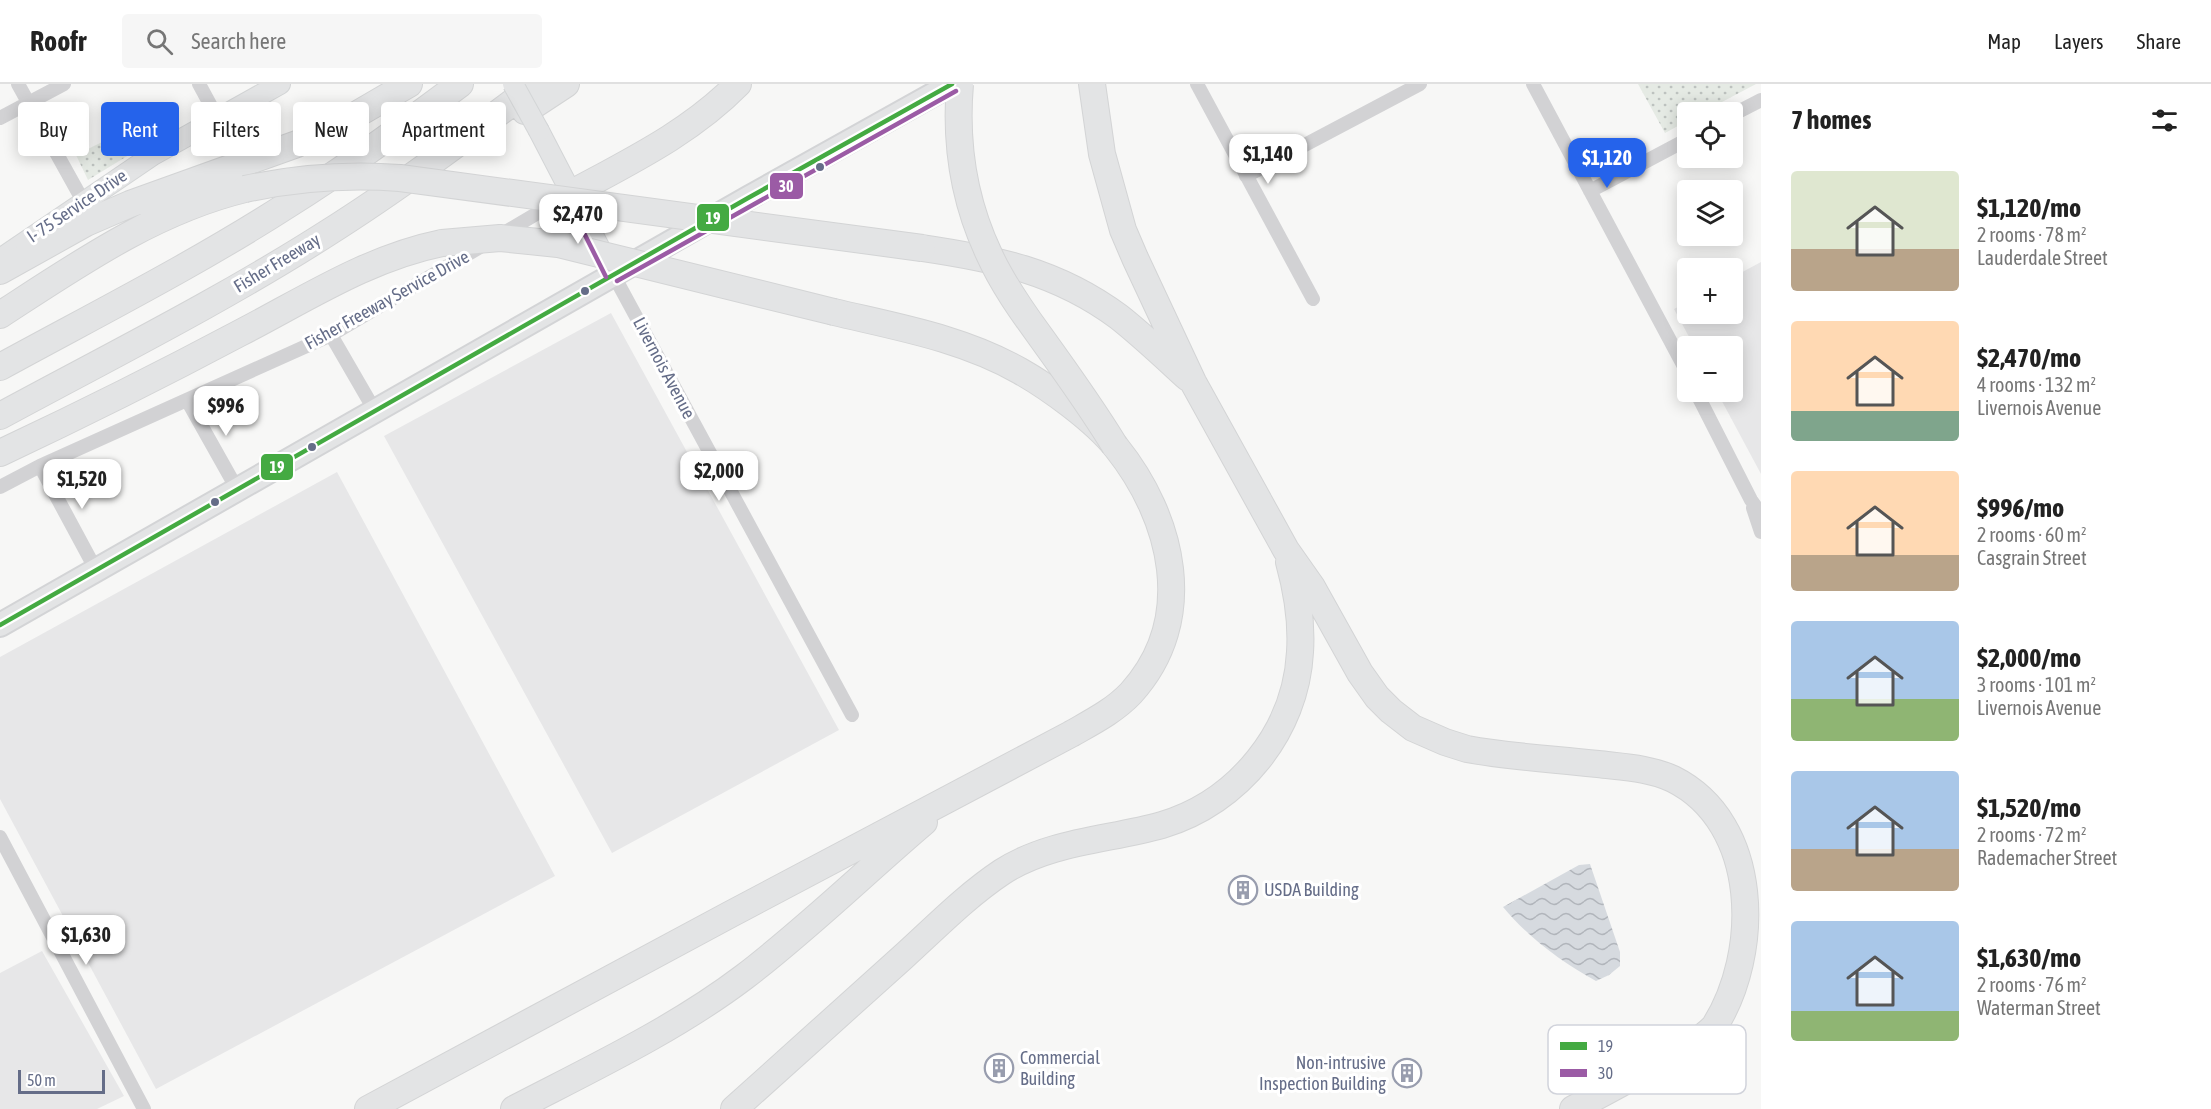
<!DOCTYPE html>
<html lang="en">
<head>
<meta charset="utf-8">
<style>
	:root { --surface:#fff; --page:#f6f6f6; --text:#222; --muted:#767676; --line:#e0e0e0; --accent:#2563eb }
	body { margin:0; font-family:"Asap Condensed",sans-serif; background:var(--page); color:var(--text); height:100vh; display:flex; flex-direction:column; font-size:22px; white-space:nowrap }
	* { box-sizing:border-box; margin:0 }
	p { font-size:20px; color:var(--muted) }
	.icon { flex:none; width:33px; height:33px; fill:none; stroke:currentColor; stroke-width:2; stroke-linecap:round; stroke-linejoin:round }
	.map { position:relative; flex:1; overflow:hidden }
	.sheet { display:flex; flex-direction:column; background:var(--surface); width:450px }
	.sheet>* { flex:none }
	.banner { position:absolute; left:18px; top:18px; width:570px; height:54px; display:flex; gap:12px }
	.controls { position:absolute; left:1677px; top:18px; display:grid; gap:12px }
	.controls a { display:grid; place-items:center; width:66px; height:66px; border-radius:6px; background:var(--surface); box-shadow:0 3px 15px #0003; font-size:30px }
	.scale { position:absolute; left:18px; bottom:15px; width:87px; box-sizing:border-box; padding-left:6px; border:3px solid #656d88; border-top:0; font-size:16px; line-height:21px; white-space:nowrap; color:#656d88; -webkit-text-stroke:4px #fff; paint-order:stroke }
	.price { position:absolute; translate:-50% -51px; padding:0 14px; border-radius:12px; background:#fff; color:#222; font-size:20px; line-height:39px; filter:drop-shadow(0 2px 3px #0008) }
	.price::after { content:''; position:absolute; left:50%; top:36px; width:18px; height:14px; margin-left:-9px; background:inherit; clip-path:polygon(0 0,100% 0,50% 100%) }
	.price.selected { background:var(--accent); color:#fff }
	ul { padding:0; list-style:none }
	li { display:flex; align-items:center; gap:18px; height:150px; padding:0 30px }
	li span { display:grid; place-items:center; flex:none; width:168px; height:120px; border-radius:6px; color:#555 }
	li>.icon { margin-inline-start:auto }
	span .icon { width:72px; height:72px; fill:#fffc; stroke-width:1 }
	li b { font-size:26px }
	h2 { display:flex; justify-content:space-between; align-items:center; height:72px; padding:0 30px; font-size:26px }
	.pill { padding:0 21px; border-radius:6px; background:var(--surface); box-shadow:0 3px 15px #0003; font-size:21px; line-height:54px }
	.pill.selected { background:var(--accent); color:#fff }
	header { display:flex; align-items:center; gap:36px; box-sizing:border-box; height:84px; padding:0 30px; background:var(--surface); border-bottom:2px solid var(--line) }
	header strong { font-size:28px }
	nav { display:flex; gap:33px; margin-inline-start:auto; font-size:21px }
	.search { width:420px; height:54px; background:var(--page); display:flex; align-items:center; gap:15px; box-sizing:border-box; padding:0 21px; border-radius:6px; color:var(--muted); font-size:22px }
	main { display:flex; flex:1; min-height:0 }
	.map>svg:first-child { display:block }
	.built { fill:#e7e7e8 }
	.grass { fill:url(#grass-dots) }
	.water { fill:url(#water-waves) }
	.lines { fill:none; stroke-linecap:round; stroke-linejoin:round }
	.secondary-casing { stroke:#d3d5d6; stroke-width:22 }
	.primary-casing { stroke:#d3d4d6; stroke-width:26 }
	.highway-casing { stroke:#d3d4d5; stroke-width:28 }
	.street { stroke:#d2d2d4; stroke-width:14 }
	.secondary { stroke:#e3e4e5; stroke-width:20 }
	.primary { stroke:#e3e4e5; stroke-width:22 }
	.highway { stroke:#e3e4e5; stroke-width:26 }
	.secondary-bridge-casing { stroke:#d3d5d6; stroke-width:22; stroke-linecap:butt }
	.highway-bridge-casing { stroke:#d3d4d5; stroke-width:28; stroke-linecap:butt }
	.secondary-bridge { stroke:#e3e4e5; stroke-width:20 }
	.highway-bridge { stroke:#e3e4e5; stroke-width:26 }
	.bus-1-casing { stroke:#fff; stroke-width:9 }
	.bus-2-casing { stroke:#fff; stroke-width:9 }
	.bus-1 { stroke:#44aa42; stroke-width:4.5 }
	.bus-2 { stroke:#9b5ba5; stroke-width:4.5 }
	.bus-dot { fill:#656d88; stroke:#fff; stroke-width:2 }
	.labels { text-anchor:middle; stroke-width:6; stroke-linejoin:round; paint-order:stroke }
	.street-label { font-size:18px; fill:#656d88; stroke:#fff }
	.poi-label { font-size:18px; fill:#656d88; stroke:#fff; text-anchor:start }
	.key { fill:#fff; stroke:#d1d3db; stroke-width:1.5 }
	.key-label { font-size:16px; fill:#656d88 }
	.line-badge { stroke:#fff; stroke-width:2 }
	.badge-label { font-size:16px; text-anchor:middle; font-weight:bold; fill:#fff }
</style>
</head>
<body>
<header>
<strong>Roofr</strong>
<div class="search"><svg class="icon" aria-label="search" viewBox="0 0 24 24"><circle cx="10" cy="10" r="6"/><path d="M15 15l6 6"/></svg>Search here</div>
<nav><a>Map</a><a>Layers</a><a>Share</a></nav>
</header>
<main>
<div class="map">
<svg width="1761" height="1025" viewBox="0 0 1761 1025">
	<defs>
		<pattern id="grass-dots" width="8" height="8" patternUnits="userSpaceOnUse" patternTransform="scale(1.5)"><rect width="8" height="8" fill="#e5eae4"/><path d="M2 2h.1M6 6h.1" fill="none" stroke="#bdc2bf" stroke-width="1.8" stroke-linecap="round"/></pattern>
		<pattern id="water-waves" width="16" height="10" patternUnits="userSpaceOnUse" patternTransform="scale(1.5)"><rect width="16" height="10" fill="#d6dadf"/><path d="M0 5q4-4 8 0t8 0" fill="none" stroke="#b1b5bb"/></pattern>
	</defs>
	<rect width="100%" height="100%" fill="#f7f7f6"/>
	<!-- built -->
	<path class="built" d="M 1761,178 L 1761,390 L 1717,308 L 1732,308 L 1732,262 L 1694,262 L 1674,225 L 1687,218 L 1688,230 L 1732,230 L 1733,193 Z
		M 611,229 L 839,646 L 612,769 L 384,352 Z
		M 337,388 L 555,792 L 156,1005 L 0,715 L 0,573 Z
		M 42,867 L 124,1012 L 97,1025 L 0,1025 L 0,889 Z"/>
	<!-- grass -->
	<path class="grass" d="M 1638,0 L 1756,0 L 1703,28 L 1688,28 L 1687,37 L 1665,49 Z
		M 132,43 L 142,63 L 88,96 L 76,71 Z"/>
	<!-- water -->
	<path class="water" d="M 1590,780 L 1620,868 L 1620,882 L 1609,891 L 1596,897 C 1561,878 1528,853 1503,823 L 1579,781 Z"/>
	<g class="lines">
		<!-- secondary casing -->
		<g class="secondary-casing">
			<path id="secondary" d="M 539,47 L 608,180
				M 0,175 L 153,71 L 280,0"/>
		</g>
		<!-- primary casing -->
		<g class="primary-casing">
			<path id="primary" d="M 0,541 L 748,114 L 952,0"/>
		</g>
		<!-- highway casing -->
		<g class="highway-casing">
			<path id="highway" d="M 1092,0 L 1102,70 L 1123,146 L 1135,174 L 1193,298 L 1286,466 L 1312,503 L 1360,589 L 1377,613 L 1391,627 L 1413,644 L 1445,658 L 1467,665 C 1510,673 1554,675 1598,680 C 1623,683 1650,684 1673,695 C 1761,739 1761,870 1714,943 C 1697,960 1674,970 1653,982 C 1627,996 1600,1011 1573,1025
				M 525,27 L 566,0
				M 572,109 C 631,77 691,48 738,0
				M 922,164 C 996,175 1057,187 1119,233 C 1143,252 1165,273 1188,294
				M 0,187 L 86,139 L 130,120 L 297,60 L 354,32 L 409,0
				M 0,231 C 77,181 154,127 245,105
				M 0,283 C 97,230 196,180 289,120 C 348,83 404,42 460,0
				M 0,332 C 109,273 221,217 326,150 C 399,104 468,52 537,0
				M 0,369 C 81,331 161,291 240,249 C 306,215 368,174 442,159
				M 368,1025 L 729,831 L 1071,650 C 1092,638 1114,627 1131,609 C 1198,535 1173,434 1116,363 C 1094,336 1050,304 1020,287 C 962,254 897,243 834,228
				M 514,1025 C 591,985 674,946 744,893 C 807,845 864,789 924,738
				M 734,1025 C 790,974 847,924 903,873 C 935,844 966,812 1002,788 C 1050,757 1109,756 1162,741 C 1239,718 1296,647 1300,568 C 1302,538 1297,507 1289,478"/>
		</g>
		<!-- street -->
		<path class="street" d="M 18,0 L 83,117
			M 199,0 L 218,35
			M 1197,0 L 1313,215
			M 1533,0 L 1688,290
			M 1732,31 L 1761,16
			M 0,34 L 64,0
			M 1246,92 L 1420,0
			M 1590,107 L 1688,55
			M 613,190 L 852,631
			M 331,251 L 375,327
			M 1696,308 L 1751,416 L 1761,430
			M 187,316 L 237,405
			M 40,382 L 96,486
			M 0,403 L 40,382 L 331,251 L 558,117
			M 1753,424 L 1761,448
			M 0,753 L 144,1025"/>
		<!-- secondary -->
		<use href="#secondary" class="secondary"/>
		<!-- primary -->
		<use href="#primary" class="primary"/>
		<!-- highway -->
		<use href="#highway" class="highway"/>
		<!-- secondary-bridge casing -->
		<g class="secondary-bridge-casing">
			<path id="secondary-bridge" d="M 513,0 L 539,47"/>
		</g>
		<!-- highway-bridge casing -->
		<g class="highway-bridge-casing">
			<path id="highway-bridge" d="M 960,0 C 955,58 964,117 989,170 C 1002,199 1021,226 1040,252 C 1066,288 1092,324 1115,362
				M 245,105 C 296,94 348,90 400,94 L 922,164
				M 442,159 L 500,154 L 558,160 L 834,228"/>
		</g>
		<!-- secondary-bridge -->
		<use href="#secondary-bridge" class="secondary-bridge"/>
		<!-- highway-bridge -->
		<use href="#highway-bridge" class="highway-bridge"/>
		<!-- bus-1 casing -->
		<g class="bus-1-casing">
			<path id="bus-1" d="M 0,541 L 748,114 L 952,0"/>
		</g>
		<!-- bus-2 casing -->
		<g class="bus-2-casing">
			<path id="bus-2" d="M 569,119 L 606,193
				M 617,197 L 956,7"/>
		</g>
		<!-- bus-1 -->
		<use href="#bus-1" class="bus-1"/>
		<!-- bus-2 -->
		<use href="#bus-2" class="bus-2"/>
	</g>
	<!-- icons -->
	<defs>
		<g id="building-ring" transform="scale(1.5)"><circle r="9.5" fill="#fff" stroke="#989dae" stroke-width="1.5"/><path d="M-4-6H4V6H1V3H-1V6H-4ZM-2.5-4.3h1.7v1.8h-1.7ZM.8-4.3h1.7v1.8H.8ZM-2.5-1h1.7V.8h-1.7ZM.8-1h1.7V.8H.8Z" fill="#989dae"/></g>
	</defs>
	<g fill-rule="evenodd">
		<use href="#building-ring" x="1243" y="806"/>
		<use href="#building-ring" x="999" y="984"/>
		<use href="#building-ring" x="1407" y="989"/>
	</g>
	<!-- markers -->
	<g class="bus-dot">
		<circle cx="820" cy="83" r="5"/>
		<circle cx="585" cy="207" r="5"/>
		<circle cx="312" cy="363" r="5"/>
		<circle cx="215" cy="418" r="5"/>
	</g>
	<g class="labels">
		<!-- street labels -->
		<g class="street-label">
			<text transform="translate(77 122) rotate(-34)" y="6">I- 75 Service Drive</text>
			<text transform="translate(277 179) rotate(-31)" y="6">Fisher Freeway</text>
			<text transform="translate(387 216) rotate(-29)" y="6">Fisher Freeway Service Drive</text>
			<text transform="translate(664 284) rotate(62)" y="6">Livernois Avenue</text>
		</g>
		<!-- poi labels -->
		<g class="poi-label">
			<text x="1264" y="812">USDA Building</text>
			<text x="1020" y="980">Commercial<tspan x="1020" dy="21">Building</tspan></text>
			<text x="1386" y="985" text-anchor="end">Non-intrusive<tspan x="1386" dy="21">Inspection Building</tspan></text>
		</g>
	</g>
	<!-- legend -->
	<rect x="1548" y="941" width="198" height="69" rx="9" class="key"/>
	<rect x="1560" y="958" width="27" height="8" fill="#44aa42"/>
	<rect x="1560" y="985" width="27" height="8" fill="#9b5ba5"/>
	<g class="key-label">
		<text x="1598" y="968">19</text>
		<text x="1598" y="995">30</text>
	</g>
	<g class="line-badge">
		<rect x="769" y="88" width="35" height="28" rx="6" fill="#9b5ba5"/>
		<rect x="696" y="119" width="34" height="29" rx="6" fill="#44aa42"/>
		<rect x="260" y="369" width="34" height="28" rx="6" fill="#44aa42"/>
	</g>
	<g class="badge-label">
		<text x="786" y="108">30</text>
		<text x="713" y="140">19</text>
		<text x="277" y="389">19</text>
	</g>
</svg>
<div class="controls">
<a><svg class="icon" aria-label="locate" viewBox="0 0 24 24"><circle cx="12" cy="12" r="6"/><path d="M12 2v4M12 18v4M2 12h4M18 12h4"/></svg></a>
<a><svg class="icon" aria-label="layers" viewBox="0 0 24 24"><path d="M12 4l9 5-9 5-9-5zM3 14l9 5 9-5"/></svg></a>
<a>+</a>
<a>−</a>
</div>
<div class="scale">50 m</div>
<b class="price" style="left:1268px;top:101px">$1,140</b>
<b class="price selected" style="left:1607px;top:105px">$1,120</b>
<b class="price" style="left:578px;top:161px">$2,470</b>
<b class="price" style="left:226px;top:353px">$996</b>
<b class="price" style="left:719px;top:418px">$2,000</b>
<b class="price" style="left:82px;top:426px">$1,520</b>
<b class="price" style="left:86px;top:882px">$1,630</b>
<div class="banner">
<a class="pill">Buy</a>
<a class="pill selected">Rent</a>
<a class="pill">Filters</a>
<a class="pill">New</a>
<a class="pill">Apartment</a>
</div>
</div>
<section class="sheet">
<h2>7 homes<svg class="icon" aria-label="filters" viewBox="0 0 24 24"><path d="M4 7h16M4 17h16"/><circle cx="9" cy="7" r="2"/><circle cx="15" cy="17" r="2"/></svg></h2>
<ul>
<li><span style="background:linear-gradient(#dfe7d0 65%,#b9a48a 0)"><svg class="icon" aria-label="home" viewBox="0 0 24 24"><path d="M3 11l9-7 9 7M6 9v11h12V9"/></svg></span><div><b>$1,120/mo</b><p>2 rooms · 78 m²</p><p>Lauderdale Street</p></div></li>
<li><span style="background:linear-gradient(#ffd9b3 75%,#7fa58c 0)"><svg class="icon" aria-label="home" viewBox="0 0 24 24"><path d="M3 11l9-7 9 7M6 9v11h12V9"/></svg></span><div><b>$2,470/mo</b><p>4 rooms · 132 m²</p><p>Livernois Avenue</p></div></li>
<li><span style="background:linear-gradient(#ffd9b3 70%,#b9a48a 0)"><svg class="icon" aria-label="home" viewBox="0 0 24 24"><path d="M3 11l9-7 9 7M6 9v11h12V9"/></svg></span><div><b>$996/mo</b><p>2 rooms · 60 m²</p><p>Casgrain Street</p></div></li>
<li><span style="background:linear-gradient(#a9c7e8 65%,#8fb573 0)"><svg class="icon" aria-label="home" viewBox="0 0 24 24"><path d="M3 11l9-7 9 7M6 9v11h12V9"/></svg></span><div><b>$2,000/mo</b><p>3 rooms · 101 m²</p><p>Livernois Avenue</p></div></li>
<li><span style="background:linear-gradient(#a9c7e8 65%,#b9a48a 0)"><svg class="icon" aria-label="home" viewBox="0 0 24 24"><path d="M3 11l9-7 9 7M6 9v11h12V9"/></svg></span><div><b>$1,520/mo</b><p>2 rooms · 72 m²</p><p>Rademacher Street</p></div></li>
<li><span style="background:linear-gradient(#a9c7e8 75%,#8fb573 0)"><svg class="icon" aria-label="home" viewBox="0 0 24 24"><path d="M3 11l9-7 9 7M6 9v11h12V9"/></svg></span><div><b>$1,630/mo</b><p>2 rooms · 76 m²</p><p>Waterman Street</p></div></li>
</ul>
</section>
</main>
</body>
</html>
